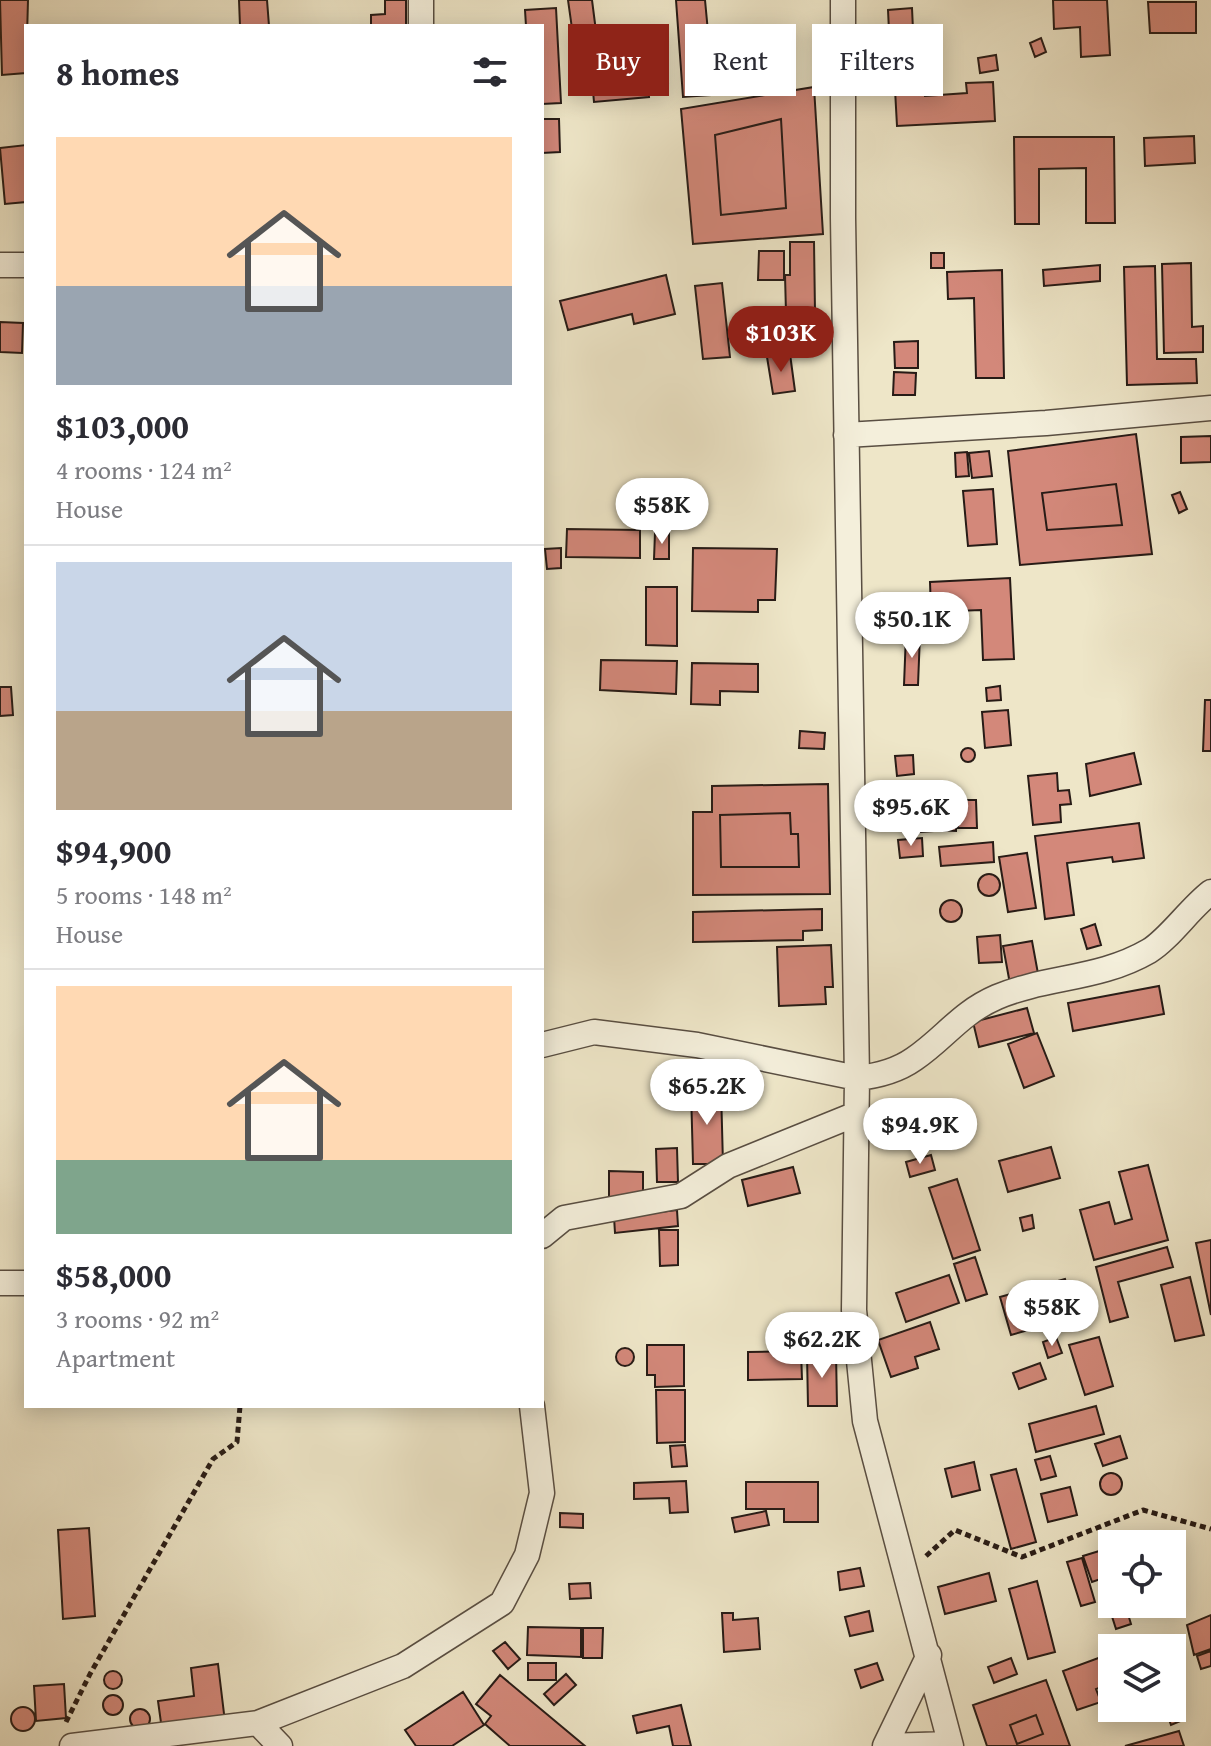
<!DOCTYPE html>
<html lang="en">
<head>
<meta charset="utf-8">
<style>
	:root { --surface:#fff; --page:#f7f7f7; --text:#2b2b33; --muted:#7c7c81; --line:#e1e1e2; --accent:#8f2418 }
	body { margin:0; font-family:"Gentium Book Plus",serif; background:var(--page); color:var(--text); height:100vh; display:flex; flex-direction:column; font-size:30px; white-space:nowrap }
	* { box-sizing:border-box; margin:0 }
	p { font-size:26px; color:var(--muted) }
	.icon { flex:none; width:44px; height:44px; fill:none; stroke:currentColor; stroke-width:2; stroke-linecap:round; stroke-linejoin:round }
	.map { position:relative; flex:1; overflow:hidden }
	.side { position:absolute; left:24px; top:24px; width:520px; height:1384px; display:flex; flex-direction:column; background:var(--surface); border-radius:0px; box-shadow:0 4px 20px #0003 }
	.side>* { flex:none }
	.hud { position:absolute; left:568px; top:24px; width:522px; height:72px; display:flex; gap:16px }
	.tools { position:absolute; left:1098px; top:1530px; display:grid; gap:16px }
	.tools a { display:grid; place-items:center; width:88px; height:88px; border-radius:0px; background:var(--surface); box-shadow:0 4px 20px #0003; font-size:40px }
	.price { position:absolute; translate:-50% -68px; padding:0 18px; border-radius:28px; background:#fff; color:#222; font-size:26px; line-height:52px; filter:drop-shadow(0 2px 4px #0008) }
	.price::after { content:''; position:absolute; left:50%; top:48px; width:24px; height:18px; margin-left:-12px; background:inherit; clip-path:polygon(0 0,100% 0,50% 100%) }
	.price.selected { background:var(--accent); color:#fff }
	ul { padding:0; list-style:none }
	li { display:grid; align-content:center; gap:16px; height:424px; padding:0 32px }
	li+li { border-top:2px solid var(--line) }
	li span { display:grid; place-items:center; height:248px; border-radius:0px; color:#555 }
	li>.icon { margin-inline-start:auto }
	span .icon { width:144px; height:144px; fill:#fffc; stroke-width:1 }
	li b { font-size:34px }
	h2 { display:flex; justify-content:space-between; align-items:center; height:96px; padding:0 32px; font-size:34px }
	.tag { padding:0 28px; border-radius:0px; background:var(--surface); box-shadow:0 4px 20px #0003; font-size:28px; line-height:72px }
	.tag.selected { background:var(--accent); color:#fff }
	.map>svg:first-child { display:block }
	.building { fill:#d3887a; stroke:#271b16; stroke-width:2; fill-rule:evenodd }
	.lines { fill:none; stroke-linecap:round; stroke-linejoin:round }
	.minor-casing { stroke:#594e42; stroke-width:27 }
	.path { stroke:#271b16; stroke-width:5; stroke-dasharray:6 4; stroke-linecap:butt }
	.minor { stroke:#f4efdb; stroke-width:24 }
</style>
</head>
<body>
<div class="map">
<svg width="1211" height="1746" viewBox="0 0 1211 1746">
	<rect width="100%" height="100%" fill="#eee6c8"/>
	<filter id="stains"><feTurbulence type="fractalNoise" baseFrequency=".0025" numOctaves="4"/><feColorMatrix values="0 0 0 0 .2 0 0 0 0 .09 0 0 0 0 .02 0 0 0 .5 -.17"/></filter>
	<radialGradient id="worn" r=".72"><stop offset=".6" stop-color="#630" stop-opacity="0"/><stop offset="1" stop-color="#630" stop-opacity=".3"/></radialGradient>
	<!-- building -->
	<path class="building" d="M 0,0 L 28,0 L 26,73 L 2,75 Z
		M 239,0 L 267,0 L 269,26 L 240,26 Z
		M 385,0 L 406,0 L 406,26 L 371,26 L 371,15 L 385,14 Z
		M 568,0 L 592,0 L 598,47 L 575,50 Z
		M 676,0 L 705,0 L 711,64 L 738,62 L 740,93 L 683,97 Z
		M 1053,0 L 1107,0 L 1110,55 L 1081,57 L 1080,27 L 1054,29 Z
		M 1148,2 L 1196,2 L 1196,33 L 1150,33 Z
		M 556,8 L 561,103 L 542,104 L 542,26 L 526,26 L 525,10 Z
		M 912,8 L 913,30 L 889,31 L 888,10 Z
		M 922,32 L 925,96 L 967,93 L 966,83 L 993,82 L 995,121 L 897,126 L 892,34 Z
		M 1041,38 L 1046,52 L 1035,57 L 1030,43 Z
		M 640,49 L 640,52 L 665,50 L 668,83 L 648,85 L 649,97 L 594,102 L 593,91 L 576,93 L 572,59 L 597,57 L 597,53 Z
		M 996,55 L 998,70 L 980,73 L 978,58 Z
		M 814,87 L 823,234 L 693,244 L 681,109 ZM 781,119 L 786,208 L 721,215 L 715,135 Z
		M 542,119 L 559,119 L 560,152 L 542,153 Z
		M 781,119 L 786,208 L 721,215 L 715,135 Z
		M 1194,136 L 1195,163 L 1145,166 L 1144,138 Z
		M 1014,137 L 1114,137 L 1115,223 L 1086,223 L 1086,168 L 1039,169 L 1039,224 L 1015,224 Z
		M 26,145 L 26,202 L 5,204 L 0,148 Z
		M 790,242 L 814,242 L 815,312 L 786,313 L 785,275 L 790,275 Z
		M 759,251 L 784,251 L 784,280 L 758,280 Z
		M 931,253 L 944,253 L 944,268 L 931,268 Z
		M 1191,263 L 1192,327 L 1203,326 L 1203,352 L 1164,353 L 1162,264 Z
		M 1100,265 L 1100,281 L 1044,286 L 1043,270 Z
		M 1155,266 L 1157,359 L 1196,359 L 1197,383 L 1127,385 L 1124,267 Z
		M 1002,270 L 1004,378 L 976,378 L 974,298 L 948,299 L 947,272 Z
		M 666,275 L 675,314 L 634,324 L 632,314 L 568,330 L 560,301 Z
		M 722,283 L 730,357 L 703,359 L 695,286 Z
		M 769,314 L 770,329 L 740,332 L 738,317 Z
		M 0,322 L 23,323 L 22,353 L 0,352 Z
		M 918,341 L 918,368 L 895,368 L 894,342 Z
		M 790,354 L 795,391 L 773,394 L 767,357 Z
		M 894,372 L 916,373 L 915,395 L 893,395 Z
		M 1136,434 L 1152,554 L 1020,565 L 1008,451 ZM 1116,484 L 1122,525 L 1047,530 L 1042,493 Z
		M 1211,436 L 1211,462 L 1181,463 L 1181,437 Z
		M 989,451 L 992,476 L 972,478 L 969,453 Z
		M 967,452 L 969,476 L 956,477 L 955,453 Z
		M 1116,484 L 1122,525 L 1047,530 L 1042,493 Z
		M 993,489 L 997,544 L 968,546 L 963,491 Z
		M 1180,492 L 1187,509 L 1179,513 L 1172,495 Z
		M 567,529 L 640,530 L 640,558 L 566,557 Z
		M 655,533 L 669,533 L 669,559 L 654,559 Z
		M 561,548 L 561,568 L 547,569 L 545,549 Z
		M 693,548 L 777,549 L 775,600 L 758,600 L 758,612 L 692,611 Z
		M 1010,578 L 1014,659 L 983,660 L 981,610 L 931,612 L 930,582 Z
		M 646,587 L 677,587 L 677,646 L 646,645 Z
		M 906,634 L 920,634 L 918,685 L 904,685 Z
		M 601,660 L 677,661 L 676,694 L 600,690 Z
		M 692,663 L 758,664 L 758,692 L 720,691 L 720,705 L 691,704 Z
		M 1000,686 L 1001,700 L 987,701 L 986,688 Z
		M 0,687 L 11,687 L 13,715 L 0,716 Z
		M 1205,700 L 1211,700 L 1211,751 L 1203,751 Z
		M 1008,710 L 1011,745 L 985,748 L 982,712 Z
		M 800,731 L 825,733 L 824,749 L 799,748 Z
		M961 755a7 7 0 1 1 14 0a7 7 0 1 1-14 0Z
		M 1134,753 L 1141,784 L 1090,796 L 1086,764 Z
		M 913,755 L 914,774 L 897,776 L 895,756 Z
		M 1057,773 L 1058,791 L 1069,790 L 1071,804 L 1060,805 L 1061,822 L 1033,825 L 1028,776 Z
		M 828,784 L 830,894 L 693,895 L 693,812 L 712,812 L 712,786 ZM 790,813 L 791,834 L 798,834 L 799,867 L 721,867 L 720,815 Z
		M 930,795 L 933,831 L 905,833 L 902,797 Z
		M 958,800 L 976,800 L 977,828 L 958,828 Z
		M 936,801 L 956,802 L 956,831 L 936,830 Z
		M 790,813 L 791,834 L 798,834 L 799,867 L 721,867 L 720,815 Z
		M 1139,823 L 1144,858 L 1113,862 L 1112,857 L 1067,863 L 1074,915 L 1045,919 L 1035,836 Z
		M 922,838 L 923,856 L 900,858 L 898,840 Z
		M 993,842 L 994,862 L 941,866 L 939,847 Z
		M 1027,853 L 1036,908 L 1008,912 L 999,857 Z
		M978 885a11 11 0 1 1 22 0a11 11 0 1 1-22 0Z
		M940 911a11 11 0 1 1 22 0a11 11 0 1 1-22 0Z
		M 822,909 L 822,930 L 803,931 L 803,940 L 693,942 L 693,912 Z
		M 1095,924 L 1101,945 L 1087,949 L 1081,929 Z
		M 1000,935 L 1002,962 L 979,963 L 977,937 Z
		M 1032,941 L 1039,979 L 1010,984 L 1003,946 Z
		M 831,945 L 833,987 L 825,987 L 826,1004 L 779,1006 L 777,947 Z
		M 1159,986 L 1164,1014 L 1073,1031 L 1068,1003 Z
		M 1027,1008 L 1034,1033 L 979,1047 L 973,1022 Z
		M 1037,1033 L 1054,1076 L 1024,1088 L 1008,1044 Z
		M 721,1089 L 723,1164 L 693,1164 L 691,1090 Z
		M 1051,1147 L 1060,1178 L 1008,1192 L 999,1161 Z
		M 677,1148 L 678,1182 L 657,1182 L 656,1149 Z
		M 931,1155 L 935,1170 L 910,1177 L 906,1162 Z
		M 1148,1165 L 1168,1240 L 1094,1260 L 1080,1210 L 1109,1202 L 1115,1224 L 1132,1219 L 1119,1172 Z
		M 793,1167 L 800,1193 L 748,1206 L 742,1180 Z
		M 609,1171 L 643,1172 L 643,1200 L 609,1200 Z
		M 957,1179 L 980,1250 L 953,1259 L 929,1188 Z
		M 677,1210 L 678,1226 L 615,1233 L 614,1217 Z
		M 1032,1215 L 1034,1228 L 1023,1231 L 1020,1218 Z
		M 659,1230 L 678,1230 L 678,1265 L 660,1266 Z
		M 1211,1240 L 1211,1315 L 1196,1243 Z
		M 1167,1247 L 1173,1267 L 1118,1282 L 1128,1317 L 1110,1322 L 1096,1267 Z
		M 975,1257 L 987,1294 L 966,1301 L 954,1264 Z
		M 949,1275 L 959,1303 L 906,1322 L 896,1293 Z
		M 1190,1277 L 1204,1335 L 1175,1341 L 1161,1285 Z
		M 1065,1279 L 1071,1301 L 1041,1310 L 1046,1325 L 1011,1335 L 1000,1297 Z
		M 930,1322 L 939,1349 L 915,1357 L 918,1368 L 891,1377 L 878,1340 Z
		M 1056,1337 L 1062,1353 L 1048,1358 L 1043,1342 Z
		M 1099,1337 L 1113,1386 L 1085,1395 L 1069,1345 Z
		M 647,1345 L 684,1345 L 684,1386 L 655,1387 L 655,1375 L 647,1375 Z
		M616 1357a9 9 0 1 1 18 0a9 9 0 1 1-18 0Z
		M 801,1351 L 802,1379 L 748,1380 L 748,1352 Z
		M 836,1353 L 837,1406 L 808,1406 L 807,1354 Z
		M 1040,1363 L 1046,1379 L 1019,1389 L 1013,1373 Z
		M 656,1390 L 685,1390 L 685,1442 L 657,1443 Z
		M 1096,1406 L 1104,1434 L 1036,1452 L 1029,1424 Z
		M 1120,1436 L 1127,1458 L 1103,1466 L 1095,1444 Z
		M 685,1445 L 687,1466 L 672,1467 L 670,1446 Z
		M 1050,1456 L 1056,1476 L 1041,1480 L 1035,1460 Z
		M 974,1462 L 980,1490 L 952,1497 L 945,1469 Z
		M 1016,1469 L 1036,1542 L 1011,1549 L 991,1475 Z
		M1100 1484a11 11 0 1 1 22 0a11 11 0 1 1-22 0Z
		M 686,1481 L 688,1512 L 670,1513 L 669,1498 L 634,1499 L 634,1483 Z
		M 746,1482 L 818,1482 L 818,1522 L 784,1522 L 784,1509 L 746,1509 Z
		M 1070,1487 L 1077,1515 L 1048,1522 L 1041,1494 Z
		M 766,1511 L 769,1525 L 735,1532 L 732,1518 Z
		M 560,1513 L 583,1514 L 583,1528 L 560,1527 Z
		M 89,1528 L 95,1616 L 63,1619 L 58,1530 Z
		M 1112,1547 L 1112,1575 L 1092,1582 L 1083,1556 Z
		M 1082,1558 L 1095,1602 L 1081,1606 L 1067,1562 Z
		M 860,1568 L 864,1586 L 840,1590 L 838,1572 Z
		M 989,1573 L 996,1601 L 945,1614 L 938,1587 Z
		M 1037,1581 L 1055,1652 L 1028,1659 L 1009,1589 Z
		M 590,1583 L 591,1598 L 570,1599 L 569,1584 Z
		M 1112,1603 L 1125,1604 L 1131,1624 L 1116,1629 L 1108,1604 Z
		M 869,1611 L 873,1631 L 850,1636 L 845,1617 Z
		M 722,1613 L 733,1613 L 733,1620 L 758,1618 L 760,1649 L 724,1652 Z
		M 1211,1615 L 1211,1649 L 1194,1655 L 1187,1625 Z
		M 528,1627 L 581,1628 L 581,1657 L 527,1655 Z
		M 583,1628 L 603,1628 L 602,1658 L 583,1658 Z
		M 505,1642 L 520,1659 L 508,1669 L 493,1651 Z
		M 1211,1651 L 1211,1666 L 1201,1669 L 1197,1656 Z
		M 1112,1653 L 1112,1683 L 1096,1689 L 1101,1702 L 1077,1710 L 1063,1671 Z
		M 1011,1658 L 1017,1674 L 994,1683 L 988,1667 Z
		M 528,1663 L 556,1663 L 556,1680 L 528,1680 Z
		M 877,1663 L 883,1680 L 861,1688 L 855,1670 Z
		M 218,1664 L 225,1722 L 162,1730 L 158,1701 L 194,1696 L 191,1668 Z
		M104 1680a9 9 0 1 1 18 0a9 9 0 1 1-18 0Z
		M 566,1674 L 576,1685 L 554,1705 L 544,1694 Z
		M 500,1675 L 585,1746 L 510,1746 L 485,1724 L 491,1716 L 476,1704 Z
		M 1046,1680 L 1070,1746 L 987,1746 L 973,1705 ZM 1036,1715 L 1043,1734 L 1017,1744 L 1010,1725 Z
		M 64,1684 L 66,1718 L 36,1721 L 34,1686 Z
		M 463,1692 L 484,1725 L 452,1746 L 416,1746 L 405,1730 Z
		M 1172,1694 L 1183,1720 L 1171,1725 L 1165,1708 L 1172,1708 Z
		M103 1705a10 10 0 1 1 20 0a10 10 0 1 1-20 0Z
		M 681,1705 L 691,1746 L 673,1746 L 669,1726 L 637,1733 L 633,1716 Z
		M11 1719a12 12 0 1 1 24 0a12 12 0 1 1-24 0Z
		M130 1719a10 10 0 1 1 20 0a10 10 0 1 1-20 0Z
		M 1036,1715 L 1043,1734 L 1017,1744 L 1010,1725 Z
		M 1179,1731 L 1184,1746 L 1125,1746 Z"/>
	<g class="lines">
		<!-- minor casing -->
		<g class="minor-casing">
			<path id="minor" d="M 843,0 L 843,218 L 857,1078 L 854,1310 L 865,1421 L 951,1746
				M 421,26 L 421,0
				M 0,265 L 26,265
				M 846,435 L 1046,423 L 1211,408
				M 542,1045 L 594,1032 L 697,1045 L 857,1078 C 877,1076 897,1071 914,1059 C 945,1038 960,1013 997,997 C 1047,976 1099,980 1149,951 C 1169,939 1190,908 1211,892
				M 542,1236 L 564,1218 L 681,1196 L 728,1166 L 856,1114
				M 0,1283 L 26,1283
				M 258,1723 L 280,1746
				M 72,1746 L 258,1723 L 403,1666 L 502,1603 L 527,1555 L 542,1493 L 532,1406
				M 885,1746 L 929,1655
				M 886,1746 L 950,1744"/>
		</g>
		<!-- path -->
		<path class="path" d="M 926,1556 L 955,1530 L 1022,1557 L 1143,1510 L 1211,1529
			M 66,1722 L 90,1674 L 213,1459 L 237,1442 L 240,1406"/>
		<!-- minor -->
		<use href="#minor" class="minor"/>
	</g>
	<rect width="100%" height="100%" filter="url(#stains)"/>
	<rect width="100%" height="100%" fill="url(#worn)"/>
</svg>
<div class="tools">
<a><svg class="icon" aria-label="locate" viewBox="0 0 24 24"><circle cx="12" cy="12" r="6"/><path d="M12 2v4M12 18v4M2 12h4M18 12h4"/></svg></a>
<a><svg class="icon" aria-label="layers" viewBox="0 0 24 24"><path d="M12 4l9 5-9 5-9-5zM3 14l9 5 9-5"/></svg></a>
</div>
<b class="price selected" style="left:781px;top:374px">$103K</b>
<b class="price" style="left:662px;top:546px">$58K</b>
<b class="price" style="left:912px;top:660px">$50.1K</b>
<b class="price" style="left:911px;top:848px">$95.6K</b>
<b class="price" style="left:707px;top:1127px">$65.2K</b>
<b class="price" style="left:920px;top:1166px">$94.9K</b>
<b class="price" style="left:1052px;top:1348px">$58K</b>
<b class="price" style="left:822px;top:1380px">$62.2K</b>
<div class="hud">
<a class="tag selected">Buy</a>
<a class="tag">Rent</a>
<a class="tag">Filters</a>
</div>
<section class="side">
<h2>8 homes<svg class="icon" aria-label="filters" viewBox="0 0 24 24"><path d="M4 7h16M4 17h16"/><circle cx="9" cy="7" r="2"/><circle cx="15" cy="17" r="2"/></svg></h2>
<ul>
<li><span style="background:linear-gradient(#ffd9b3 60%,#9aa5b1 0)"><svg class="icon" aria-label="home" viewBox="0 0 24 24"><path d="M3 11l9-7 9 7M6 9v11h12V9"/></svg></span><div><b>$103,000</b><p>4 rooms · 124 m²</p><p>House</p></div></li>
<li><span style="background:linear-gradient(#c9d6e8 60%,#b9a48a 0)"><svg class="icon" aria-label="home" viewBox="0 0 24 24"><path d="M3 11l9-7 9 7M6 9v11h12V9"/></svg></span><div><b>$94,900</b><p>5 rooms · 148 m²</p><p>House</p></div></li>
<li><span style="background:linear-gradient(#ffd9b3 70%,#7fa58c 0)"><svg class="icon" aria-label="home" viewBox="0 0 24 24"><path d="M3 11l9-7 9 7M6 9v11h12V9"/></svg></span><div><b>$58,000</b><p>3 rooms · 92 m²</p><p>Apartment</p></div></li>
</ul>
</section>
</div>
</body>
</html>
